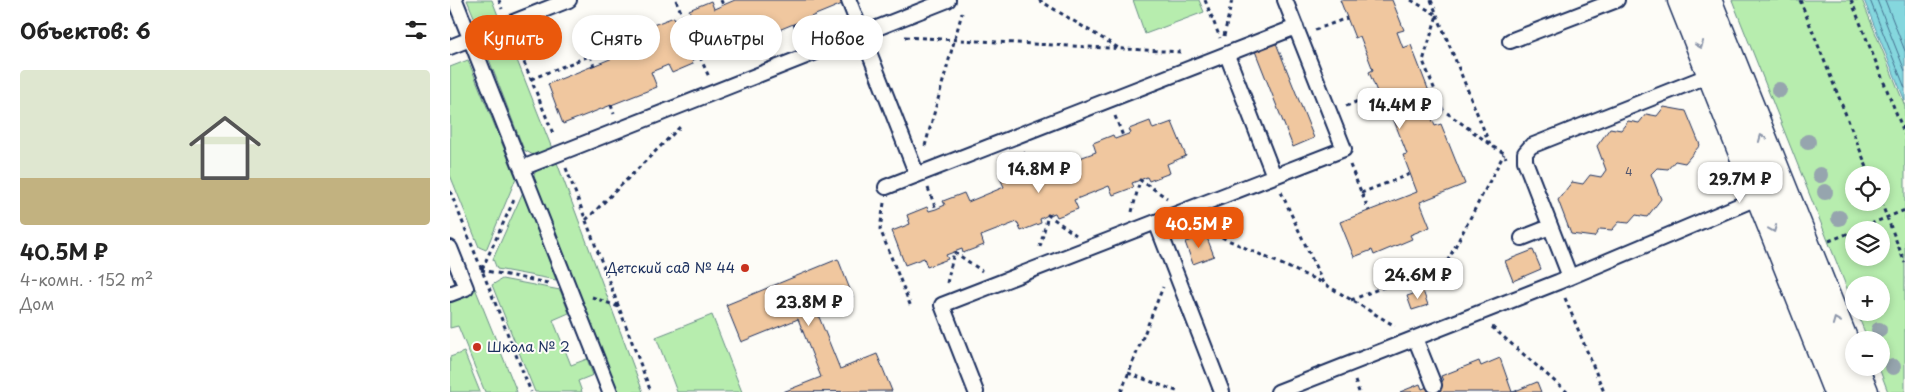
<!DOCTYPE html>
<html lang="ru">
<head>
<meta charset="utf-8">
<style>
	:root { --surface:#fff; --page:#f6f6f6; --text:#222; --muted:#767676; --line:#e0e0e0; --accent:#ea580c }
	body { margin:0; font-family:"Playpen Sans",sans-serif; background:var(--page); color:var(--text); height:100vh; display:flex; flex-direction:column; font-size:19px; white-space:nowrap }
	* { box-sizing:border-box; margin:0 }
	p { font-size:16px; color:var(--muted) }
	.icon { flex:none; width:28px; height:28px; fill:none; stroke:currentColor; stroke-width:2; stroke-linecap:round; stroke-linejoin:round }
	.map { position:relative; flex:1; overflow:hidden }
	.side { display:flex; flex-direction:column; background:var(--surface); width:450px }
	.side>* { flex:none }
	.hud { position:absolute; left:15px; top:15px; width:475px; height:45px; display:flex; gap:10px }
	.buttons { position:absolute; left:1395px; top:166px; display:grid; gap:10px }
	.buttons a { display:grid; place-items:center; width:45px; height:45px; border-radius:50%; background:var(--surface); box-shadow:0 2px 8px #0003; font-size:25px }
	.price { position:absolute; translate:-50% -42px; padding:0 11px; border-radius:10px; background:#fff; color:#222; font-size:16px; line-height:32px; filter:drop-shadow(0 1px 2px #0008) }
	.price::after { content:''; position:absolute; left:50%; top:30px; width:15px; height:11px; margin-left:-8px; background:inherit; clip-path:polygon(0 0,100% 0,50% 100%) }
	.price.on { background:var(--accent); color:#fff }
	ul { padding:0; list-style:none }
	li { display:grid; align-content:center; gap:10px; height:265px; padding:0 20px }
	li+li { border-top:1px solid var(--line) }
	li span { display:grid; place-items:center; height:155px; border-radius:5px; color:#555 }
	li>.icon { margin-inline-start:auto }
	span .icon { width:90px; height:90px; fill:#fffc; stroke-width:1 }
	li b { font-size:21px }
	h2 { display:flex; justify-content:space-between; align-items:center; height:60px; padding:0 20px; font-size:21px }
	.tag { padding:0 18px; border-radius:22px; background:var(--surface); box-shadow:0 2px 8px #0003; font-size:18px; line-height:45px }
	.tag.on { background:var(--accent); color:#fff }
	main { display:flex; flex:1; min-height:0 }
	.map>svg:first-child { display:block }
	.green { fill:#b7edae; stroke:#698e86; fill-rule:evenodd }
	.water { fill:#85d7de; stroke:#5b94ab }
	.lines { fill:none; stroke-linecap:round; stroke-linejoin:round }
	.shore { stroke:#457291; stroke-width:1 }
	.building { fill:#f0c79f; stroke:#1b2f5e }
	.lane-casing { stroke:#1b2f5e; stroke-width:18 }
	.secondary-casing { stroke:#1b2f5e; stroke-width:31 }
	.path { stroke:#1b2f5e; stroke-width:3; stroke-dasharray:4 4; stroke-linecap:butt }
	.lane { stroke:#fdfcf7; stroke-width:14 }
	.secondary { stroke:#fdfcf7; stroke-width:28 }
	.tree { fill:#96a5ae }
	.oneway { stroke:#8c96aa }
	.poi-dot { fill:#c8321e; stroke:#fdfcf7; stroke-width:2 }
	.labels { text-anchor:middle; stroke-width:4; stroke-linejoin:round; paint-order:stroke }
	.number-label { font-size:11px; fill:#50556e }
	.poi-label { font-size:14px; fill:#1b2f5e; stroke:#fdfcf7; text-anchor:end }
</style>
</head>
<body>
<main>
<section class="side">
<h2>Объектов: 6<svg class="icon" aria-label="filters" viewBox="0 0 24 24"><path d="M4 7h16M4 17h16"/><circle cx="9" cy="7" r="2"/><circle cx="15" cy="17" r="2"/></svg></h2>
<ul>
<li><span style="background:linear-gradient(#dfe7d0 70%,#c2b280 0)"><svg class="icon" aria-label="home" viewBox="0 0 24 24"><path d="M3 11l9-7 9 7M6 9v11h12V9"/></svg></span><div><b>40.5M ₽</b><p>4-комн. · 152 m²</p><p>Дом</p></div></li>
</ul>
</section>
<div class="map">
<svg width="1455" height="392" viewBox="0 0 1455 392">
	<rect width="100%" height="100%" fill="#fdfcf7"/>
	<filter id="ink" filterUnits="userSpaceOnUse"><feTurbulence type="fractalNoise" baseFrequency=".02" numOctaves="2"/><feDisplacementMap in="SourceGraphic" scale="10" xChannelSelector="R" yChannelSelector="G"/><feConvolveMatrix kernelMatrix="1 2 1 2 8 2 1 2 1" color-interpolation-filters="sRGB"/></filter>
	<g filter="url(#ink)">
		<!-- green -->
		<path class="green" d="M 17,0 L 42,0 L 49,18 L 34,24 L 24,17 Z
			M 683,0 L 749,0 L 754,12 L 695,34 Z
			M 1282,0 L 1412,0 L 1455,106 L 1455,392 L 1438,392 L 1429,368 L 1431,368 L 1431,340 L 1418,340 L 1407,313 L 1431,312 L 1431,285 L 1404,285 L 1404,306 ZM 1404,175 L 1431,175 L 1431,202 L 1404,202 ZM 1404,230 L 1431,230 L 1431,258 L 1404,258 Z
			M 59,40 L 103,151 L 87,157 L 74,150 L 38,57 L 44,46 Z
			M 18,60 L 66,178 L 36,250 L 29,247 L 0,175 L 0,67 Z
			M 106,160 L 193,392 L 168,392 L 82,178 L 89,166 Z
			M 73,192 L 106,280 L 47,269 L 43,259 Z
			M 52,279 L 110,290 L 119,313 L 103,320 L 121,365 L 137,359 L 143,375 L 128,381 L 132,392 L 85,392 L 42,285 Z
			M 25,288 L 67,392 L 35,392 L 8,326 L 0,328 L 0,298 Z
			M 262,315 L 292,392 L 227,392 L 206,337 Z
			M 14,352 L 30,392 L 0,392 L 0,357 Z"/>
		<!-- water -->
		<path class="water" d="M 1414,0 L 1455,0 L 1455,101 Z"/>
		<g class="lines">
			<!-- shore -->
			<path class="shore" d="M 1420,0 L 1455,88
				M 1427,0 L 1455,71
				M 1435,0 L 1455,51"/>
		</g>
		<!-- building -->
		<path class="building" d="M 285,0 L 402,0 L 297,43 L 294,36 L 277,43 L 280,49 L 259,58 L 257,54 L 242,60 L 243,64 L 222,73 L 218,65 L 201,72 L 207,87 L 113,124 L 98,84 L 190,47 L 186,35 L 204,28 L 203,25 L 224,17 L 225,21 L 241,14 L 239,10 L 261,1 L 264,9 Z
			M 890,0 L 942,0 L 954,30 L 947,32 L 953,48 L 961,45 L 985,107 L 978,110 L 985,126 L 991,124 L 1015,184 L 970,202 L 980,227 L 960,235 L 962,239 L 924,255 L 922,250 L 904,257 L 890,222 L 967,192 L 953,155 L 957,154 L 941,113 L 936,114 L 919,72 L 923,70 L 910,36 L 905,38 Z
			M 826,43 L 864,138 L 843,147 L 805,51 Z
			M 1214,107 L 1236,111 L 1250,145 L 1235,163 L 1225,161 L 1218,169 L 1207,168 L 1201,174 L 1211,199 L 1197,217 L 1186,215 L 1179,223 L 1169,222 L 1162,230 L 1150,229 L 1144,237 L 1121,234 L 1108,200 L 1122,182 L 1133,184 L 1140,175 L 1151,177 L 1156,170 L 1147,146 L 1160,128 L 1171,130 L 1178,121 L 1189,123 L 1196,114 L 1207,116 Z
			M 700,121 L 703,129 L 722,122 L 736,156 L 717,164 L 720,173 L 699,181 L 697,177 L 690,180 L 682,183 L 684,187 L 663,195 L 659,186 L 624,200 L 628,209 L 607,217 L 605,213 L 598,215 L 590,219 L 591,223 L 571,231 L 567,222 L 531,236 L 534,245 L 513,253 L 512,249 L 496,255 L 498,259 L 477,267 L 474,258 L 455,265 L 442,231 L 460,224 L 457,215 L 477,207 L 479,211 L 486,209 L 495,205 L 493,201 L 514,193 L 518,202 L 554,187 L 550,178 L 571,171 L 573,175 L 588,169 L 587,164 L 608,156 L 611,165 L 646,152 L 643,143 L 663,135 L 665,139 L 681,133 L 679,129 Z
			M 756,235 L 764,256 L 743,264 L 735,242 Z
			M 1083,250 L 1091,269 L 1063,281 L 1055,261 Z
			M 388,259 L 403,297 L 367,312 L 390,369 L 427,354 L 442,391 L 333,392 L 371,377 L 348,319 L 291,342 L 276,305 Z
			M 973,291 L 978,305 L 962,310 L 957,296 Z
			M 1050,358 L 1062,392 L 950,392 L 970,384 L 972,389 L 993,381 L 991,376 L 1029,361 L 1031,366 Z
			M 1087,382 L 1091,392 L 1062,392 L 1063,392 Z"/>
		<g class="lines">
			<!-- lane casing -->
			<g class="lane-casing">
				<path id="lane" d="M 5,0 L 160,392
					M 399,1 L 467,175
					M 1060,41 L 1167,0
					M 0,47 L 119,0
					M 777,55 L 824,176
					M 72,168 L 498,0
					M 436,187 L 846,27
					M 735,211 L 742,231
					M 706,222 L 772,392
					M 1072,238 L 1100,227
					M 0,248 L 16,288 L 0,294
					M 1120,277 L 1075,161 L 1075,153 L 1081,146 L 1265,73
					M 965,338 L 984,385
					M 526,392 L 492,305 L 894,149 L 835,0
					M 828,392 L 1108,282 L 1314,195"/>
			</g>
			<!-- secondary casing -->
			<g class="secondary-casing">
				<path id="secondary" d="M 1232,0 L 1388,392
					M 1257,0 L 1404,366
					M 1404,368 L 1414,392"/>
			</g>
			<!-- path -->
			<path class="path" d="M 49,0 L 52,9
				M 226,0 L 233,17
				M 271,0 L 273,5
				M 589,0 L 670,49
				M 755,0 L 770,38
				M 961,0 L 987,15 L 973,61 L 993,110 L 1040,144
				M 981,0 L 1040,145 L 1054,153 L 1056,158
				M 1350,0 L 1420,175
				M 1401,0 L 1455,135
				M 344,24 L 351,40
				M 865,30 L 897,18
				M 774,36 L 782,0
				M 455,37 L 731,52
				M 286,39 L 295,61
				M 65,40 L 104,136
				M 140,56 L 144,66
				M 250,57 L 259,77
				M 81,79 L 157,49
				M 161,105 L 164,114
				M 896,106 L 928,93
				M 665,116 L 673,136
				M 475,146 L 512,13
				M 573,152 L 581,172
				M 900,165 L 919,211
				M 116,168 L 201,392
				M 478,188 L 486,209
				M 0,191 L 81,392
				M 831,192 L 873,283 L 945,326
				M 911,193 L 960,174
				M 1431,202 L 1455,263
				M 434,203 L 430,229 L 461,307
				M 682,212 L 690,180 L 717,198
				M 136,220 L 232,125
				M 759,228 L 767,235 L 873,283
				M 1406,230 L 1455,210
				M 1379,241 L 1404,231
				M 590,247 L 598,215 L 626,235
				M 32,269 L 64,200
				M 31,270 L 98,283
				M 497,283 L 504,252 L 532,271
				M 142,297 L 169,307
				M 1115,298 L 1154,392
				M 901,300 L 997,262 L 1054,154
				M 1042,327 L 1117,392
				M 678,373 L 729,392
				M 905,381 L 909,392
				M 671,392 L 713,287"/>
			<!-- lane -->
			<use href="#lane" class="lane"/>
			<!-- secondary -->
			<use href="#secondary" class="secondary"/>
		</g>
		<!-- trees -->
		<g class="tree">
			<circle cx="1329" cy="90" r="8"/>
			<circle cx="1358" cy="142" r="8"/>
			<circle cx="1370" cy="175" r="8"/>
			<circle cx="1375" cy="192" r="8"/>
			<circle cx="1389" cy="218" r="8"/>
			<circle cx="1429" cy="330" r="8"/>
			<circle cx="1443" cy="367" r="8"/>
		</g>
		<!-- one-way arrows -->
		<defs><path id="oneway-chevron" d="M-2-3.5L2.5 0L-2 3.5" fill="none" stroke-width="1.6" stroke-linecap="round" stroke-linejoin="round" transform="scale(1.25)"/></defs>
		<g class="oneway">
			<use href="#oneway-chevron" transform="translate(1250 45) rotate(68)"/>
			<use href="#oneway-chevron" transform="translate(1312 138) rotate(-112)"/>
			<use href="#oneway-chevron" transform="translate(1323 229) rotate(68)"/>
			<use href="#oneway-chevron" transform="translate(1386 321) rotate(-112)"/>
		</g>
	</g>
	<!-- markers -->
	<g class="poi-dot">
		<circle cx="295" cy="268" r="5"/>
		<circle cx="27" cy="347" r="5"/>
	</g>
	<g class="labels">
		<!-- number labels -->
		<g class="number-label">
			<text x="1179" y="176">4</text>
		</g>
		<!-- poi labels -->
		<g class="poi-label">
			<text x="285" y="273">Детский сад № 44</text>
			<text x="37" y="352" text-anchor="start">Школа № 2</text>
		</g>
	</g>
</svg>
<div class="buttons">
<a><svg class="icon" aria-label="locate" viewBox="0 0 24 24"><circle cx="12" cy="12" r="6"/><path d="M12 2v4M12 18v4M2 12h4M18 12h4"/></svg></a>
<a><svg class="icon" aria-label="layers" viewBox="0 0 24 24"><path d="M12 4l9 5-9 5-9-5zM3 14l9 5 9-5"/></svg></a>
<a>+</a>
<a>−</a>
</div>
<b class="price" style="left:950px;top:130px">14.4M ₽</b>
<b class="price" style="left:589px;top:194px">14.8M ₽</b>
<b class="price" style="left:1290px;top:204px">29.7M ₽</b>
<b class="price on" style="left:749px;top:249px">40.5M ₽</b>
<b class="price" style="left:968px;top:300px">24.6M ₽</b>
<b class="price" style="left:359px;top:327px">23.8M ₽</b>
<div class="hud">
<a class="tag on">Купить</a>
<a class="tag">Снять</a>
<a class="tag">Фильтры</a>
<a class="tag">Новое</a>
</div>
</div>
</main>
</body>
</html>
